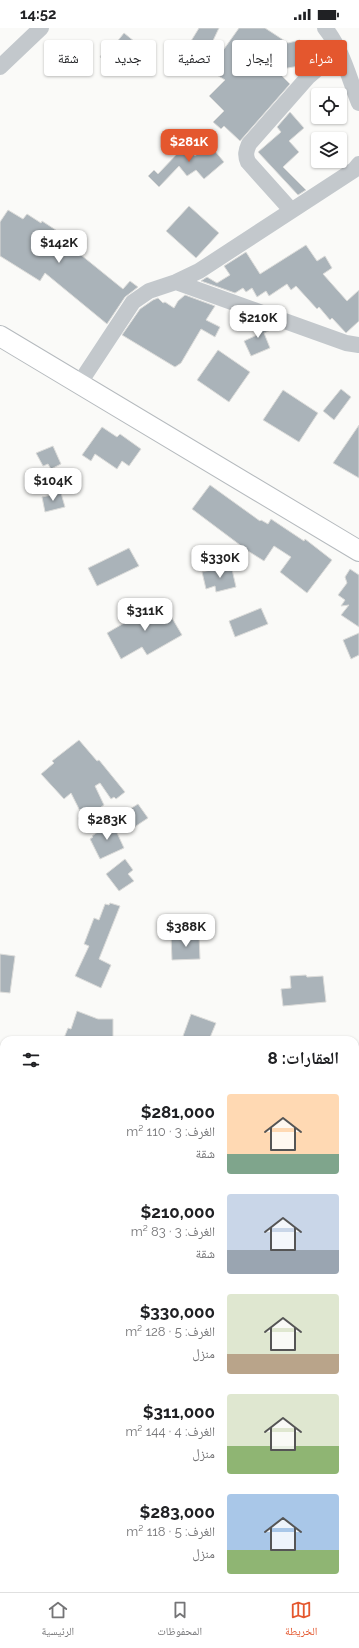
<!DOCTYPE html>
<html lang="ar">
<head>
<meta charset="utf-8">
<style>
	:root { --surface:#fff; --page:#f2f2f2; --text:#202124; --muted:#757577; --line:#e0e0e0; --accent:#e4572e }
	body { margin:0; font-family:Raleway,"Noto Naskh Arabic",sans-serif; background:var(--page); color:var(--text); direction:rtl; height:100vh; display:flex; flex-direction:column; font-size:15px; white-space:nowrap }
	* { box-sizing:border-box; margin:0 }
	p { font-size:13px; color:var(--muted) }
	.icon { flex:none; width:22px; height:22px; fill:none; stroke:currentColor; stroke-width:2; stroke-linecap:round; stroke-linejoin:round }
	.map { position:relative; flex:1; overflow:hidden; direction:ltr }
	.details { position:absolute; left:0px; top:1008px; width:359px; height:556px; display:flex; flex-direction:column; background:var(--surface); border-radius:12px 12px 0 0; box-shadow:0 1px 3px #0004; direction:rtl }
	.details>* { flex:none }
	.banner { position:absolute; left:12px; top:12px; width:335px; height:36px; direction:rtl; display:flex; gap:8px }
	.controls { position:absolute; left:311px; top:60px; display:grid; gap:8px }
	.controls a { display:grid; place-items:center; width:36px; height:36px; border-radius:4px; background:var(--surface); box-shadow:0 1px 3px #0004; font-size:20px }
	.price { position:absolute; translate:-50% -34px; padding:0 9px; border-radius:8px; background:#fff; color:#222; font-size:13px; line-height:26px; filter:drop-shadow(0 1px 2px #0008) }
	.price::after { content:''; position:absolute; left:50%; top:24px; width:12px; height:9px; margin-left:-6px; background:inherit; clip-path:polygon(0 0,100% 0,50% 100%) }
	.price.active { background:var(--accent); color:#fff }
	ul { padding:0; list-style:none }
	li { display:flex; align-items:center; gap:12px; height:100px; padding:0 20px }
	li span { display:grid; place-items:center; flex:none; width:112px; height:80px; border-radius:4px; color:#555 }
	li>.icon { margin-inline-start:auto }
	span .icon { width:48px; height:48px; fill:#fffc; stroke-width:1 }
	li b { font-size:17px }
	h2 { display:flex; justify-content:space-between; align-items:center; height:48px; padding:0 20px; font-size:17px }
	.pill { padding:0 14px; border-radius:4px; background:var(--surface); box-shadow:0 1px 3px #0004; font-size:14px; line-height:36px }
	.pill.active { background:var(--accent); color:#fff }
	.status { display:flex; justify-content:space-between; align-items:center; height:28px; padding:0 20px; background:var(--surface); direction:ltr }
	.status svg { height:11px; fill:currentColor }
	.tab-bar { display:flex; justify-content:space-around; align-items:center; height:56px; border-top:1px solid var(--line); background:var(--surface); font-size:11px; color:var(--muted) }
	.tab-bar a { display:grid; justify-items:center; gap:2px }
	.tab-bar .active { color:var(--accent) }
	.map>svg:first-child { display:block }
	.building { fill:#aab3b9; stroke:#dcdcda }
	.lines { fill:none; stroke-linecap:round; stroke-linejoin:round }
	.major-casing { stroke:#b5babe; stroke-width:22 }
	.minor { stroke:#c3c8cc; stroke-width:16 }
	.major { stroke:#fff; stroke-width:20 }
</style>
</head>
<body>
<div class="status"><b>14:52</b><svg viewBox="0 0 49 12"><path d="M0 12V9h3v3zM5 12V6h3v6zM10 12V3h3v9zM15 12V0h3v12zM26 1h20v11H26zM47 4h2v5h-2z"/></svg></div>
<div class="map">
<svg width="359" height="1564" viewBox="0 0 359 1564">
	<rect width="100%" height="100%" fill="#fafaf8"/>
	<!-- building -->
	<path class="building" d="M 199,0 L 219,0 L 201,38 L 183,26 Z
		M 239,0 L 265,0 L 288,15 L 300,12 L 305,37 L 276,42 L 290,56 L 240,113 L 224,98 L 221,101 L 213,94 L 224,83 L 209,68 L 225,52 L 209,42 Z
		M 124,5 L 135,14 L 125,27 L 124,26 L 116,39 L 100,29 L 108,17 L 112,20 Z
		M 290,84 L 304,100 L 289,113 L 299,124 L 283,139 L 306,162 L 298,167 L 258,124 L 281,104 L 277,99 Z
		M 175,110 L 195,128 L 209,116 L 224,134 L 204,151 L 196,142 L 187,148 L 179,138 L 159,159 L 148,148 L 154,142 L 158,146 L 177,126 L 168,117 Z
		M 189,178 L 219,205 L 196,230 L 166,203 Z
		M 8,182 L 23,191 L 27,186 L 41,195 L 42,193 L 68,210 L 65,214 L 123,261 L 130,253 L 138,259 L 125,269 L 107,296 L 45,245 L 40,253 L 0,228 L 0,194 Z
		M 306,217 L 317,233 L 325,228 L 332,240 L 323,246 L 347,273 L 359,262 L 359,293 L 346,305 L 332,290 L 330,292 L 319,279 L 317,281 L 296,258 L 291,262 L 287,256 L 269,268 L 266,263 L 257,269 L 252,260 L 246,264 L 243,260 L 235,265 L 201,253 L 207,249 L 217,255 L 230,247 L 224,238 L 246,224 L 260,246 Z
		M 185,267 L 215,278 L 206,292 L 220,299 L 215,309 L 201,301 L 181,335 L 175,339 L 122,307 L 140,281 L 153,272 L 158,270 L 163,275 L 165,274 L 174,280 L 178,273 Z
		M 253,292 L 275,300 L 264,305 L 270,320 L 251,328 L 244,313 L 257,307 L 251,293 Z
		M 218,322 L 250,344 L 229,374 L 197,352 Z
		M 341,361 L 351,369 L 334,392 L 323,383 Z
		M 283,362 L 318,385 L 299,414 L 263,392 Z
		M 359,397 L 359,450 L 333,435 Z
		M 102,399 L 117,409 L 120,406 L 141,421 L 129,438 L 122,433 L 117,441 L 95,426 L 91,433 L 82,427 Z
		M 53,418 L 61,436 L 51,441 L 48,436 L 43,438 L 36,425 Z
		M 210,457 L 260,493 L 261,492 L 268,496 L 271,491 L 304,513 L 305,511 L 332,532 L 307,565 L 280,544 L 291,529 L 274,518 L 264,533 L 248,523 L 192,481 Z
		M 61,465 L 65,479 L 45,484 L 42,469 Z
		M 129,520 L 139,538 L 97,558 L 88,540 Z
		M 231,537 L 236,559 L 216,564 L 215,558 L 206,561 L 202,544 Z
		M 350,541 L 359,547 L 359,599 L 341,587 L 349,577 L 341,578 L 345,572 L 338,567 L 347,555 L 345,549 Z
		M 162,573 L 182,607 L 147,627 L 142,619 L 121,631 L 107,605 Z
		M 261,580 L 268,596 L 235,609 L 229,593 Z
		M 359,605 L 359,627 L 351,631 L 343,612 Z
		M 79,712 L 97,733 L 99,732 L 125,764 L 116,771 L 114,769 L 111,771 L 100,755 L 95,758 L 104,777 L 101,779 L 103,782 L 83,797 L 78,790 L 82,787 L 71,765 L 64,771 L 41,746 L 54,735 L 52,733 Z
		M 138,776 L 148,790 L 133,800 L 122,786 Z
		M 112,794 L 124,820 L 100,831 L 90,811 L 93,809 L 92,808 Z
		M 125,831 L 133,842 L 128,846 L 134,853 L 119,863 L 106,846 Z
		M 110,875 L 120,878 L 99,931 L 111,937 L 101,960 L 75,948 L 89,918 L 84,916 L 94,890 L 99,892 L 105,876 L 109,877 Z
		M 199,907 L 200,931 L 172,932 L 171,908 Z
		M 0,926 L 15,928 L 10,965 L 0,964 Z
		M 306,947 L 307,949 L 323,948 L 326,974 L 283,978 L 281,961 L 291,960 L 290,948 Z
		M 77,983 L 98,991 L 113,991 L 113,1012 L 70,1012 L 64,1010 L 68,1000 L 71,1001 Z
		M 191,986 L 216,995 L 209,1012 L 195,1012 L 183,1008 Z"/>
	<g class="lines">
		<!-- major casing -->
		<g class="major-casing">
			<path id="major" d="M 0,308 L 359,523"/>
		</g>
		<!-- minor -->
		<path class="minor" d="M 325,0 C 342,21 349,50 359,75
			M 0,39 L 41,0
			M 291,182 L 248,134 C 245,127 246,123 249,116 L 308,49 L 322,37 L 340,26
			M 176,254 L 346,315 L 359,317
			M 79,356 L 133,274 L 149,263 L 176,254 L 199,243 L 354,142 L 359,136
			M 355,1428 L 359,1427
			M 355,1543 L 359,1543
			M 0,1544 L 4,1544
			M 156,1560 L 156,1564
			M 330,1560 L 331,1564"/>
		<!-- major -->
		<use href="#major" class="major"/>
	</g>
</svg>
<div class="controls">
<a><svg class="icon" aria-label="locate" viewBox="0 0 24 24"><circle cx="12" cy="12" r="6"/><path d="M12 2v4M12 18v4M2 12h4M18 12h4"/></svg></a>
<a><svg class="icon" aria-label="layers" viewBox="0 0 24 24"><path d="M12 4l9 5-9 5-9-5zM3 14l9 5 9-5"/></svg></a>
</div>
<b class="price active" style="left:189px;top:135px">$281K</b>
<b class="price" style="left:59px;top:236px">$142K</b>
<b class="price" style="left:258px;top:311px">$210K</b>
<b class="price" style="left:53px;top:474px">$104K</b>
<b class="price" style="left:220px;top:551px">$330K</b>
<b class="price" style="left:145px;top:604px">$311K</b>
<b class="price" style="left:107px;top:813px">$283K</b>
<b class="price" style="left:186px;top:920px">$388K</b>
<div class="banner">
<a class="pill active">شراء</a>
<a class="pill">إيجار</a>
<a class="pill">تصفية</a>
<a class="pill">جديد</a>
<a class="pill">شقة</a>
</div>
<section class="details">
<h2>العقارات: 8<svg class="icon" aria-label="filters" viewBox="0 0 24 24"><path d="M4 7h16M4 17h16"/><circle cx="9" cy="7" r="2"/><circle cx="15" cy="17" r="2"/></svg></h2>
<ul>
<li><span style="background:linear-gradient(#ffd9b3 75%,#7fa58c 0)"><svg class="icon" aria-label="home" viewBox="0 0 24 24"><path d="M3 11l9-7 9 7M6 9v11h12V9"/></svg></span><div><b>$281,000</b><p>الغرف: 3 · 110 m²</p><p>شقة</p></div></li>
<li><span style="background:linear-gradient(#c9d6e8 70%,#9aa5b1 0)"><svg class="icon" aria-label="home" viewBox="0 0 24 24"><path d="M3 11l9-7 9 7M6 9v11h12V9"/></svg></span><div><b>$210,000</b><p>الغرف: 3 · 83 m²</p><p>شقة</p></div></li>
<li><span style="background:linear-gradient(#dfe7d0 75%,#b9a48a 0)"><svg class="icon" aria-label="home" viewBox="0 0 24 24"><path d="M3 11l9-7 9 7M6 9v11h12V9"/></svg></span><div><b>$330,000</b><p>الغرف: 5 · 128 m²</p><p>منزل</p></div></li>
<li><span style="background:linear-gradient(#dfe7d0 65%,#8fb573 0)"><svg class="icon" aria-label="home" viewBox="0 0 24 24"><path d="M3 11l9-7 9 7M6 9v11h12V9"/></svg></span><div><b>$311,000</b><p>الغرف: 4 · 144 m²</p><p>منزل</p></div></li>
<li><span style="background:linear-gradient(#a9c7e8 70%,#8fb573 0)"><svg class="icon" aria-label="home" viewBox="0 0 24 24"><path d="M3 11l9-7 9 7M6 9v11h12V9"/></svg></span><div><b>$283,000</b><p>الغرف: 5 · 118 m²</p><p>منزل</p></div></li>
</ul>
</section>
</div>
<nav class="tab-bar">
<a class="active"><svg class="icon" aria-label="map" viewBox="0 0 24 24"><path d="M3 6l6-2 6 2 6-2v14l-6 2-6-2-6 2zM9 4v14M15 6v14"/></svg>الخريطة</a>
<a><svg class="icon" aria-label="saved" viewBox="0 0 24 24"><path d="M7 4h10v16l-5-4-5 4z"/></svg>المحفوظات</a>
<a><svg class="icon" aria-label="home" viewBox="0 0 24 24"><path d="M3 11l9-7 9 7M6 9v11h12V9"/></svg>الرئيسية</a>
</nav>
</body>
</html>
